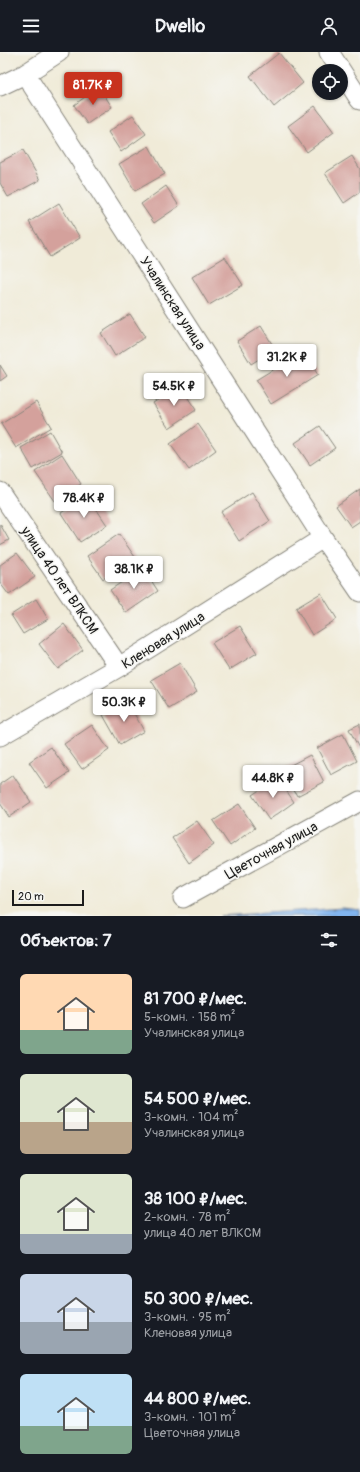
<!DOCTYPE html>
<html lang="ru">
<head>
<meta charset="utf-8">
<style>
	:root { --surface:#171b24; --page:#20242c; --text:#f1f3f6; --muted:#9ea1a6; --accent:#c8321e }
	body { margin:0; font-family:Pangolin,sans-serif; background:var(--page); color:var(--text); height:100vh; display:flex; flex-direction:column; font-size:15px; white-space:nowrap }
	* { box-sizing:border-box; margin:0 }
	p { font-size:13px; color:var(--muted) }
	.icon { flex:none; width:22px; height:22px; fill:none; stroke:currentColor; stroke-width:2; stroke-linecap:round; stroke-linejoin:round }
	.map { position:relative; height:864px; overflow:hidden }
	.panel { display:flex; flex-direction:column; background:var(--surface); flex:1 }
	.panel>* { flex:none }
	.tools { position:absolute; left:312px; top:12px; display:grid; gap:8px }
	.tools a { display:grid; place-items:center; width:36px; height:36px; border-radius:50%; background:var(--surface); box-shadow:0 1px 3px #0004; font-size:20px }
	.scale { position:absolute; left:12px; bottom:10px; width:72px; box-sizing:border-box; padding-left:4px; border:2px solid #1c1c1c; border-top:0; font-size:11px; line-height:14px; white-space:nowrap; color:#1c1c1c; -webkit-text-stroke:3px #f6f6f2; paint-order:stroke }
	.price { position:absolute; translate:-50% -34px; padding:0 9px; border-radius:4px; background:#fff; color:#222; font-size:13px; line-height:26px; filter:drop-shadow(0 1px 2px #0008) }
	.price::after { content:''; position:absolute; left:50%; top:24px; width:12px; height:9px; margin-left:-6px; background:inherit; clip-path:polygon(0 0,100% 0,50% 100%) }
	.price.selected { background:var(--accent); color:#fff }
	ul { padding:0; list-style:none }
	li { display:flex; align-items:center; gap:12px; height:100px; padding:0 20px }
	li span { display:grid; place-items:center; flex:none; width:112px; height:80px; border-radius:6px; color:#555 }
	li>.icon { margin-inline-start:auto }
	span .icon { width:48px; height:48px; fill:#fffc; stroke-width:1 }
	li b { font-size:17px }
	h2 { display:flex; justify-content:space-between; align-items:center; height:48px; padding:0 20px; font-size:17px }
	header { display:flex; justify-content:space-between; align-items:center; height:52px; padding:0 20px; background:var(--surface); font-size:18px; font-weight:700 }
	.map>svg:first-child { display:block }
	.water { fill:#82b5ef; stroke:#4f6886 }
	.building { fill:#d4a19c }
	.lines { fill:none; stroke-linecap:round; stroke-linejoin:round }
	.minor-casing { stroke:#86847a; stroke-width:21 }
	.minor { stroke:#fff; stroke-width:19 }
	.labels { text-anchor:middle; stroke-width:3; stroke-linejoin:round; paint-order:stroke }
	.street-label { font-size:14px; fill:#1c1c1c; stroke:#f6f6f2 }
</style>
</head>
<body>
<header><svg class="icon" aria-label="menu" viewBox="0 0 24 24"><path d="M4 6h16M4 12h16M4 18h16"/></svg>Dwello<svg class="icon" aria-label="person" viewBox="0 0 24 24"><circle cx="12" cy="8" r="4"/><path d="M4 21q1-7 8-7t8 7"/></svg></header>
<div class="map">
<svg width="360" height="864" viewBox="0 0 360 864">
	<rect width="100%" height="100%" fill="#f6f6f2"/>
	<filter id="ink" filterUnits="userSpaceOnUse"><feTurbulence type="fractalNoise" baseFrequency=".025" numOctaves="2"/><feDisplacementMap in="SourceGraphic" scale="8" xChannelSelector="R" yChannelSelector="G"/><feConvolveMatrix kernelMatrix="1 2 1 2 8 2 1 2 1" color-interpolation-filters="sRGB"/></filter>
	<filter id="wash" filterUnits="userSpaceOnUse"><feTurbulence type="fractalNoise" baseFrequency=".012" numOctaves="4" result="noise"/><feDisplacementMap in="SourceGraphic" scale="16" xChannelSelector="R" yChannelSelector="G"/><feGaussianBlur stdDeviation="0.9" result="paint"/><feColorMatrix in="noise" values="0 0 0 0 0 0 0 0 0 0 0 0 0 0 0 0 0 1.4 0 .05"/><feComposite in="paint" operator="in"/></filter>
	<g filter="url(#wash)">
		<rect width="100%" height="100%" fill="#f0ebd8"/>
		<!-- water -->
		<path class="water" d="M 343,856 L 360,858 L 360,864 L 220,864 Z"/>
		<g id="blocks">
			<!-- building -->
			<path class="building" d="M 279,1 L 303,31 L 274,55 L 250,24 Z
				M 99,35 L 112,55 L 87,72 L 74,53 Z
				M 315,54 L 334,80 L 307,100 L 288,74 Z
				M 133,63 L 146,82 L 121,100 L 108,80 Z
				M 149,94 L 165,122 L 135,139 L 119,112 Z
				M 23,98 L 40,128 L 8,145 L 0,131 L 0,110 Z
				M 352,104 L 360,117 L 360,140 L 344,151 L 325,121 Z
				M 166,134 L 179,154 L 154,171 L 141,152 Z
				M 59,151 L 80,186 L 50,205 L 29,170 Z
				M 225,205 L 243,233 L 209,253 L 192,225 Z
				M 130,262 L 145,285 L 115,304 L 101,281 Z
				M 261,274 L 275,297 L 251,312 L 237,289 Z
				M 303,299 L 318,323 L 271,352 L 256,328 Z
				M 0,313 L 7,324 L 0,329 Z
				M 180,334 L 196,358 L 169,376 L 153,351 Z
				M 36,350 L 51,375 L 16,396 L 1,372 Z
				M 198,372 L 216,398 L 189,418 L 170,392 Z
				M 320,374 L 335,396 L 310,413 L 295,391 Z
				M 50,379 L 62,400 L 33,417 L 21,396 Z
				M 62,402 L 81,432 L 55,449 L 35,420 Z
				M 360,437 L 360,469 L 351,475 L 336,454 Z
				M 252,440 L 270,469 L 239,489 L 221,460 Z
				M 87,443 L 107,473 L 80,490 L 61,461 Z
				M 0,472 L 9,488 L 0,493 Z
				M 119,482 L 135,505 L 103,527 L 87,504 Z
				M 17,501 L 35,525 L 9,543 L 0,531 L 0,513 Z
				M 143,516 L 158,539 L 126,561 L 110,538 Z
				M 321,541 L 337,567 L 312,583 L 296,556 Z
				M 36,547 L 48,567 L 23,582 L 11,563 Z
				M 64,572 L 83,598 L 58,617 L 39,592 Z
				M 240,574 L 257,601 L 229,618 L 212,591 Z
				M 180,611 L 197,640 L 169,657 L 151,628 Z
				M 127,649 L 144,679 L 120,693 L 103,663 Z
				M 360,672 L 360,698 L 349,677 Z
				M 92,673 L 109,698 L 82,717 L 64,692 Z
				M 343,682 L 357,709 L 331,723 L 317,696 Z
				M 51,695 L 69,721 L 47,736 L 29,710 Z
				M 310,703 L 324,730 L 297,744 L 283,717 Z
				M 13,723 L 31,750 L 9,765 L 0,751 L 0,732 Z
				M 278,726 L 294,750 L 269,768 L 252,743 Z
				M 239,752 L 255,776 L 230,794 L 213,769 Z
				M 197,769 L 214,793 L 189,811 L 172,786 Z"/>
		</g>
	</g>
	<g filter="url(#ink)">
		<use href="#blocks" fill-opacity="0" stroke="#86847a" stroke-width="1"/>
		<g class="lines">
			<!-- minor casing -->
			<g class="minor-casing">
				<path id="minor" d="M 329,0 L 360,48
					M 25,22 L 323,486 L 360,540
					M 0,34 L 25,22 L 59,0
					M 0,440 L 119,615
					M 0,684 L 119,615 L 323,486
					M 183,846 L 360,749"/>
			</g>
			<!-- minor -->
			<use href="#minor" class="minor"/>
		</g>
	</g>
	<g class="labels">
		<!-- street labels -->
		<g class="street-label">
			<text transform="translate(173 251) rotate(57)" y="5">Учалинская улица</text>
			<text transform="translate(60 528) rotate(56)" y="5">улица 40 лет ВЛКСМ</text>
			<text transform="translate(163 588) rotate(-32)" y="5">Кленовая улица</text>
			<text transform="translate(271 798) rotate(-29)" y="5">Цветочная улица</text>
		</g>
	</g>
</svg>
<div class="tools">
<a><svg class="icon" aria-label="locate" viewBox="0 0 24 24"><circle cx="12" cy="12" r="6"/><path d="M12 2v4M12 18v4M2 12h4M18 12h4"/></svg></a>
</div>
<div class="scale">20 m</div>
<b class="price selected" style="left:93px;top:54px">81.7K ₽</b>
<b class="price" style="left:287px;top:326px">31.2K ₽</b>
<b class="price" style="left:174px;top:355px">54.5K ₽</b>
<b class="price" style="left:84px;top:467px">78.4K ₽</b>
<b class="price" style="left:134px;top:538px">38.1K ₽</b>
<b class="price" style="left:124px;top:671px">50.3K ₽</b>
<b class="price" style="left:273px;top:747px">44.8K ₽</b>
</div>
<section class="panel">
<h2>Объектов: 7<svg class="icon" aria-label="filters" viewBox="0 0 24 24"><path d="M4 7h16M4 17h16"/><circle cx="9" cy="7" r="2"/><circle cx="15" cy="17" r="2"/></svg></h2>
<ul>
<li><span style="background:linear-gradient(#ffd9b3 70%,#7fa58c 0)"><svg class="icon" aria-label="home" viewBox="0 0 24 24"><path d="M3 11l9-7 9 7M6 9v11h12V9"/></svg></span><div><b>81 700 ₽/мес.</b><p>5-комн. · 158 m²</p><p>Учалинская улица</p></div></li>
<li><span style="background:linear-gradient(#dfe7d0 60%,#b9a48a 0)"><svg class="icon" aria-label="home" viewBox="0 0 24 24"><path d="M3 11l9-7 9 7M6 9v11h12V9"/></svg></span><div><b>54 500 ₽/мес.</b><p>3-комн. · 104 m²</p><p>Учалинская улица</p></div></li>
<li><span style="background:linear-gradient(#dfe7d0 75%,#9aa5b1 0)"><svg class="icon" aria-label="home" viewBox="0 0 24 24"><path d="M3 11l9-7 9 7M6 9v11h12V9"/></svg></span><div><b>38 100 ₽/мес.</b><p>2-комн. · 78 m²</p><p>улица 40 лет ВЛКСМ</p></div></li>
<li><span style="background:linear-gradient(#c9d6e8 60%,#9aa5b1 0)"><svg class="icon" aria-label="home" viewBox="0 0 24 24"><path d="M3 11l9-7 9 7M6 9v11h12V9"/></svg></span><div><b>50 300 ₽/мес.</b><p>3-комн. · 95 m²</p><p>Кленовая улица</p></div></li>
<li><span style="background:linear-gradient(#bfe0f5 65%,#7fa58c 0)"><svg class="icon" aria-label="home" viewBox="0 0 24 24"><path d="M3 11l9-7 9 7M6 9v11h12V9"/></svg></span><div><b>44 800 ₽/мес.</b><p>3-комн. · 101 m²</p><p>Цветочная улица</p></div></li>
</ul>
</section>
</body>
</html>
